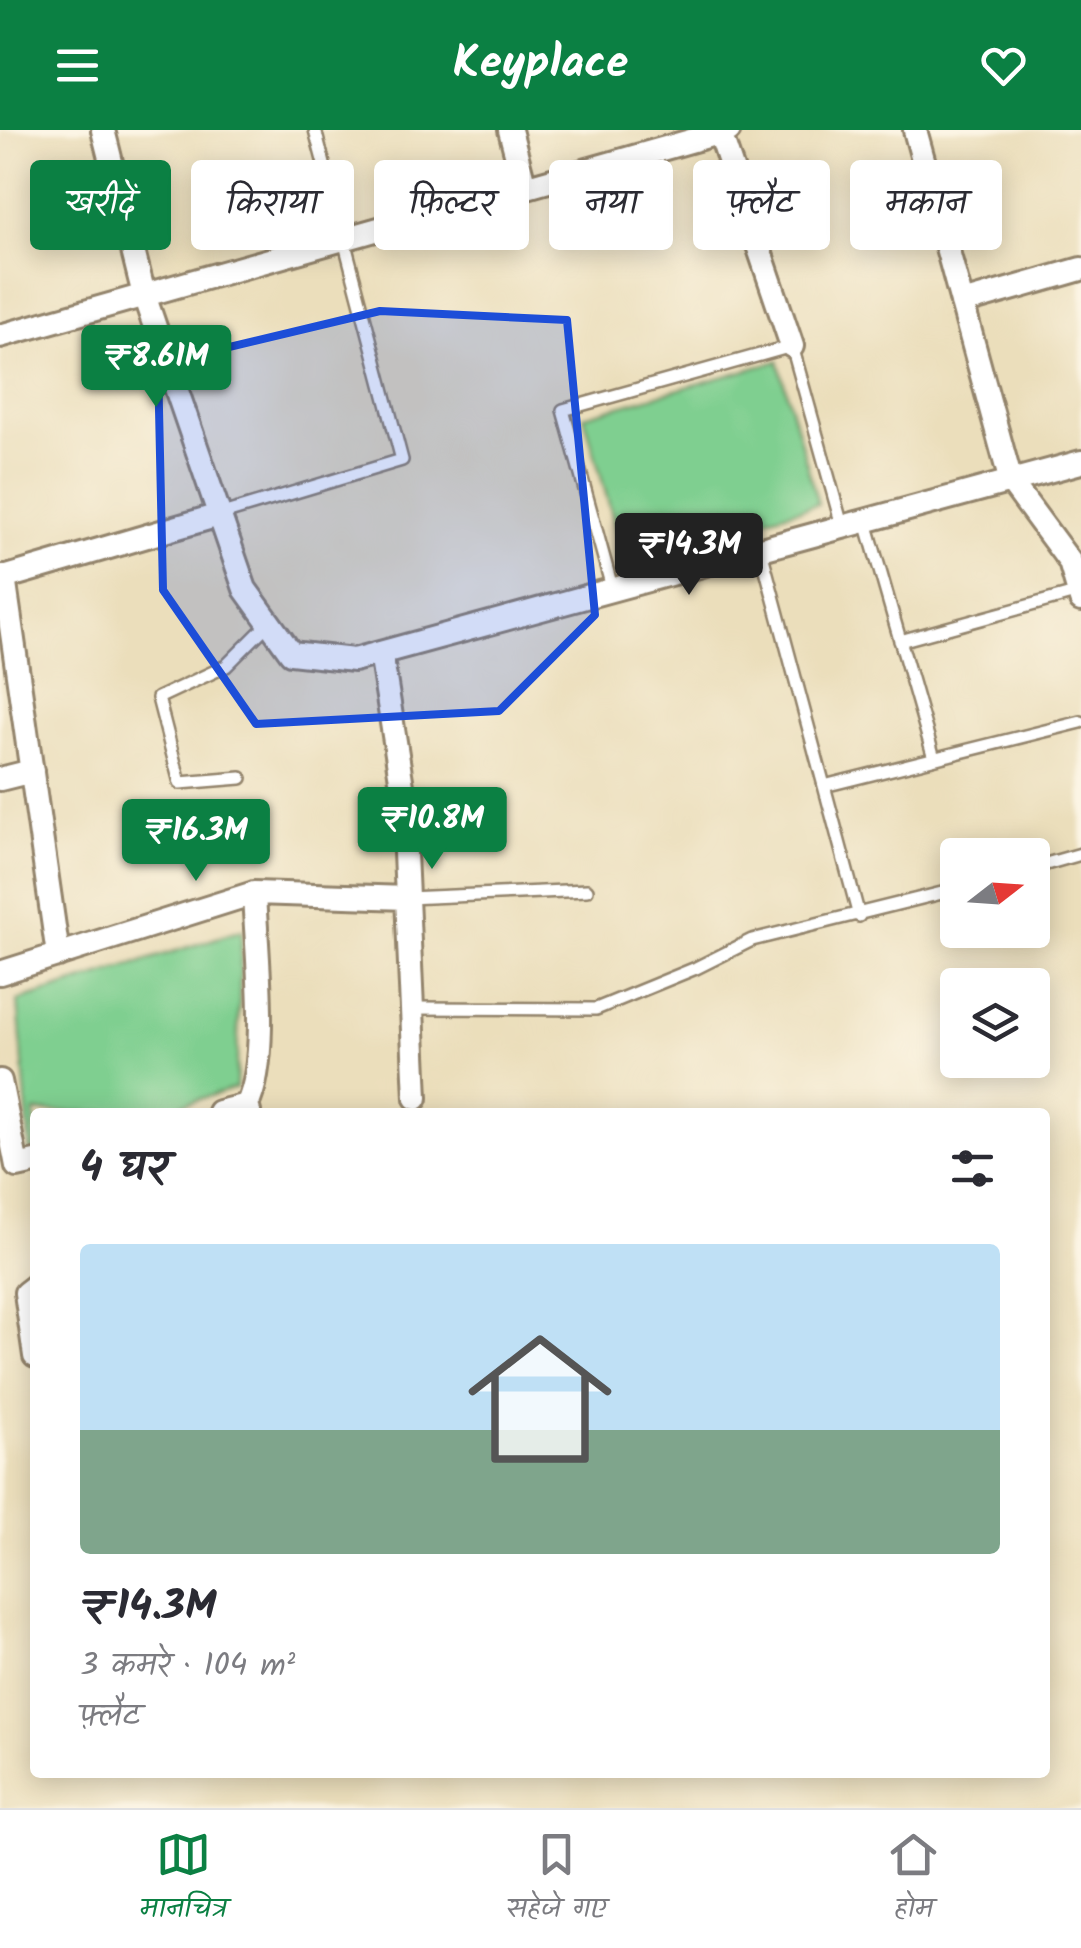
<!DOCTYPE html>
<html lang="hi">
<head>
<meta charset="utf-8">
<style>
	:root { --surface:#fff; --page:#f7f7f7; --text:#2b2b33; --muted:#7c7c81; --line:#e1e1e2; --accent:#0b8043 }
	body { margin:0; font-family:Kalam,"Playpen Sans Deva",sans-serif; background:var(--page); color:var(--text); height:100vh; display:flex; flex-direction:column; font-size:38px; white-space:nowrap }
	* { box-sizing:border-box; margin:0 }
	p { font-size:32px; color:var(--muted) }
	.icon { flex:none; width:55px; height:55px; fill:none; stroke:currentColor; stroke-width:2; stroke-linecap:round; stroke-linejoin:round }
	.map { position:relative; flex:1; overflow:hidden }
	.side { position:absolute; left:30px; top:978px; width:1020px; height:670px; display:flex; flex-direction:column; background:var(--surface); border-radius:10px; box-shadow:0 5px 25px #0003 }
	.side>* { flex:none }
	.top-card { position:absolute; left:30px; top:30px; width:1022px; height:90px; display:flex; gap:20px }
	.needle { width:65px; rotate:73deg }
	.buttons { position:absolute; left:940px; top:708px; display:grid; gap:20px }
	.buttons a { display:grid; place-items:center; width:110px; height:110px; border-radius:10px; background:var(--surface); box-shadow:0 5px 25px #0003; font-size:50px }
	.price { position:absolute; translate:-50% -85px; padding:0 22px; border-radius:10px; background:var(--accent); color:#fff; font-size:32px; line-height:65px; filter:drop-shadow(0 2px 5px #0008) }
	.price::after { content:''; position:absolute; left:50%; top:60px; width:30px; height:22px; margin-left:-15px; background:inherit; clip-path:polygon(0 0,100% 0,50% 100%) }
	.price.on { background:#222; color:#fff }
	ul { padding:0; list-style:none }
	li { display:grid; align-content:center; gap:20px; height:530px; padding:0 50px }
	li span { display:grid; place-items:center; height:310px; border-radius:10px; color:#555 }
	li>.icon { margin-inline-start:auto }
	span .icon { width:180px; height:180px; fill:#fffc; stroke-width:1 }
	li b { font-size:42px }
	h2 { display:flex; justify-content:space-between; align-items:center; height:120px; padding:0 50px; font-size:42px }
	.pill { padding:0 35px; border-radius:10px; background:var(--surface); box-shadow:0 5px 25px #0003; font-size:35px; line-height:90px }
	.pill.on { background:var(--accent); color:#fff }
	header { display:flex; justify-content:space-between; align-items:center; height:130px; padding:0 50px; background:var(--accent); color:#fff; font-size:45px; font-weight:800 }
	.tab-bar { display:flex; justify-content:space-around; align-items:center; height:140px; border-top:2px solid var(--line); background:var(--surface); font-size:28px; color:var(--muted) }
	.tab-bar a { display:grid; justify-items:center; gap:5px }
	.tab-bar .on { color:var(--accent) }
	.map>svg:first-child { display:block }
	.green { fill:#7fcf90; stroke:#5d7c57; stroke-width:2.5 }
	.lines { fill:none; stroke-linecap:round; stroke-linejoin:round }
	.lane-casing { stroke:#93846c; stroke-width:16 }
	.street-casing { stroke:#93846c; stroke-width:28 }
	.lane { stroke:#fff; stroke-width:11 }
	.street { stroke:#fff; stroke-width:22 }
	.marked { fill:#1d4ed8; fill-opacity:0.2; stroke:#1d4ed8; stroke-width:8; stroke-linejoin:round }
</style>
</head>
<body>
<header><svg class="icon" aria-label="menu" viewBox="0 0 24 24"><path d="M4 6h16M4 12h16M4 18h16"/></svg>Keyplace<svg class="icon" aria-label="heart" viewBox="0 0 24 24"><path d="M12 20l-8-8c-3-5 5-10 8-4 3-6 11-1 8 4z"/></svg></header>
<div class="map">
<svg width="1081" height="1678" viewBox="0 0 1081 1678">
	<rect width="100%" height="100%" fill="#fcf5e5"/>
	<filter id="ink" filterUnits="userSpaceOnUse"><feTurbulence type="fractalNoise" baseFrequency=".01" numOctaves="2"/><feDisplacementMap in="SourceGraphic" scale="20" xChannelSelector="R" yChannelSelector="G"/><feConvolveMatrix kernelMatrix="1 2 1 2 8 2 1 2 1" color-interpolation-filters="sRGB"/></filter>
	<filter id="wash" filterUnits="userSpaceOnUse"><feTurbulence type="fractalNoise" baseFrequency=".0048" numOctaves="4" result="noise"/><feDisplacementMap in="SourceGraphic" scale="40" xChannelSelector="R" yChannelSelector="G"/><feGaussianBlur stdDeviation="2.25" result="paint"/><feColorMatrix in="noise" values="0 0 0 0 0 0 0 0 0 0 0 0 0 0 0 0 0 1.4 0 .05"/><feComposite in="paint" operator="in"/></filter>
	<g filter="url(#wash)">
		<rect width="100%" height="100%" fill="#ebdebb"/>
		<!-- green -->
		<path class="green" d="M 778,231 L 818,374 L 624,428 L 584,286 Z
			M 242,800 L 236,958 L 157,982 L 35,982 L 35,1020 L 30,1022 L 18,871 Z"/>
	</g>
	<g filter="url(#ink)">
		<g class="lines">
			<!-- lane casing -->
			<g class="lane-casing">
				<path id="lane" d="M 219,385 L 402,330 L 315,0
					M 866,392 L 934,628
					M 761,421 L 859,786
					M 613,461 L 563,280 L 792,216 L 843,399
					M 900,511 L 1079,462
					M 241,648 L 180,653 L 158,568 L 226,536 L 269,493
					M 824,656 L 1081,592
					M 1032,738 L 1081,724
					M 407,768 L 587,760
					M 412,878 L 596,879 L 696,838 L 752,810 L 958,759"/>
			</g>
			<!-- street casing -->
			<g class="street-casing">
				<path id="street" d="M 103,0 L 144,165 L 245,459 L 291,523 L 354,530 L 1081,332
					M 510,0 L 525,58
					M 719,0 L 792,216
					M 915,0 L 1011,352 L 1070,432 L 1081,470
					M 962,173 L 1081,139
					M 0,206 L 729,0
					M 4,447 L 58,825
					M 0,449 L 219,385
					M 381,523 L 402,656 L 416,968
					M 0,649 L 32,641
					M 0,843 L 254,763 L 407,768
					M 0,951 L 17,1036 L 35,1032
					M 219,982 L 247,975
					M 249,982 L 247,975 C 270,930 256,817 254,763
					M 35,1156 L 26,1163 L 35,1226"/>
			</g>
			<!-- lane -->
			<use href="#lane" class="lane"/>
			<!-- street -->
			<use href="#street" class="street"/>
		</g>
	</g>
	<!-- marked area -->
	<path class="marked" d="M 380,181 L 567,190 L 595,485 L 499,581 L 256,594 L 163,460 L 158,234 Z"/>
</svg>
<div class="buttons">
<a><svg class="needle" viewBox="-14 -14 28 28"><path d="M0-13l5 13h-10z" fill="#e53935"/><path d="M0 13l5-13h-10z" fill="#7c7c81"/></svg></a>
<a><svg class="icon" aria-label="layers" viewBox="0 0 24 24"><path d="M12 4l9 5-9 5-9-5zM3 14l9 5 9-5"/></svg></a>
</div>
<b class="price" style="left:156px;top:280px">₹8.61M</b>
<b class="price on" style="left:689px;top:468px">₹14.3M</b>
<b class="price" style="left:432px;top:742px">₹10.8M</b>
<b class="price" style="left:196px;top:754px">₹16.3M</b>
<div class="top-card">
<a class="pill on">खरीदें</a>
<a class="pill">किराया</a>
<a class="pill">फ़िल्टर</a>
<a class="pill">नया</a>
<a class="pill">फ़्लैट</a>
<a class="pill">मकान</a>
</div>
<section class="side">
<h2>4 घर<svg class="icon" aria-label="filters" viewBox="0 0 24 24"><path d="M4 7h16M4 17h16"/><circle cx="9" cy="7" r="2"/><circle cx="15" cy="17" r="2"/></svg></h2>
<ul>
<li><span style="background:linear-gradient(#bfe0f5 60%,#7fa58c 0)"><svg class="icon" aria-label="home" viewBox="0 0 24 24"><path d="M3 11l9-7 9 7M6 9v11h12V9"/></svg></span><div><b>₹14.3M</b><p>3 कमरे · 104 m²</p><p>फ़्लैट</p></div></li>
</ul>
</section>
</div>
<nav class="tab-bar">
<a class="on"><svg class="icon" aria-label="map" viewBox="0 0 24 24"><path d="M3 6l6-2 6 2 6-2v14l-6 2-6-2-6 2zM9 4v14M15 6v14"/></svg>मानचित्र</a>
<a><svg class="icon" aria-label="saved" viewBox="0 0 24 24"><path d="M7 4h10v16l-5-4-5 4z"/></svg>सहेजे गए</a>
<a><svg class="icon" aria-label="home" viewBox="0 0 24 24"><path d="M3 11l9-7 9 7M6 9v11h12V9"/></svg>होम</a>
</nav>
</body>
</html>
